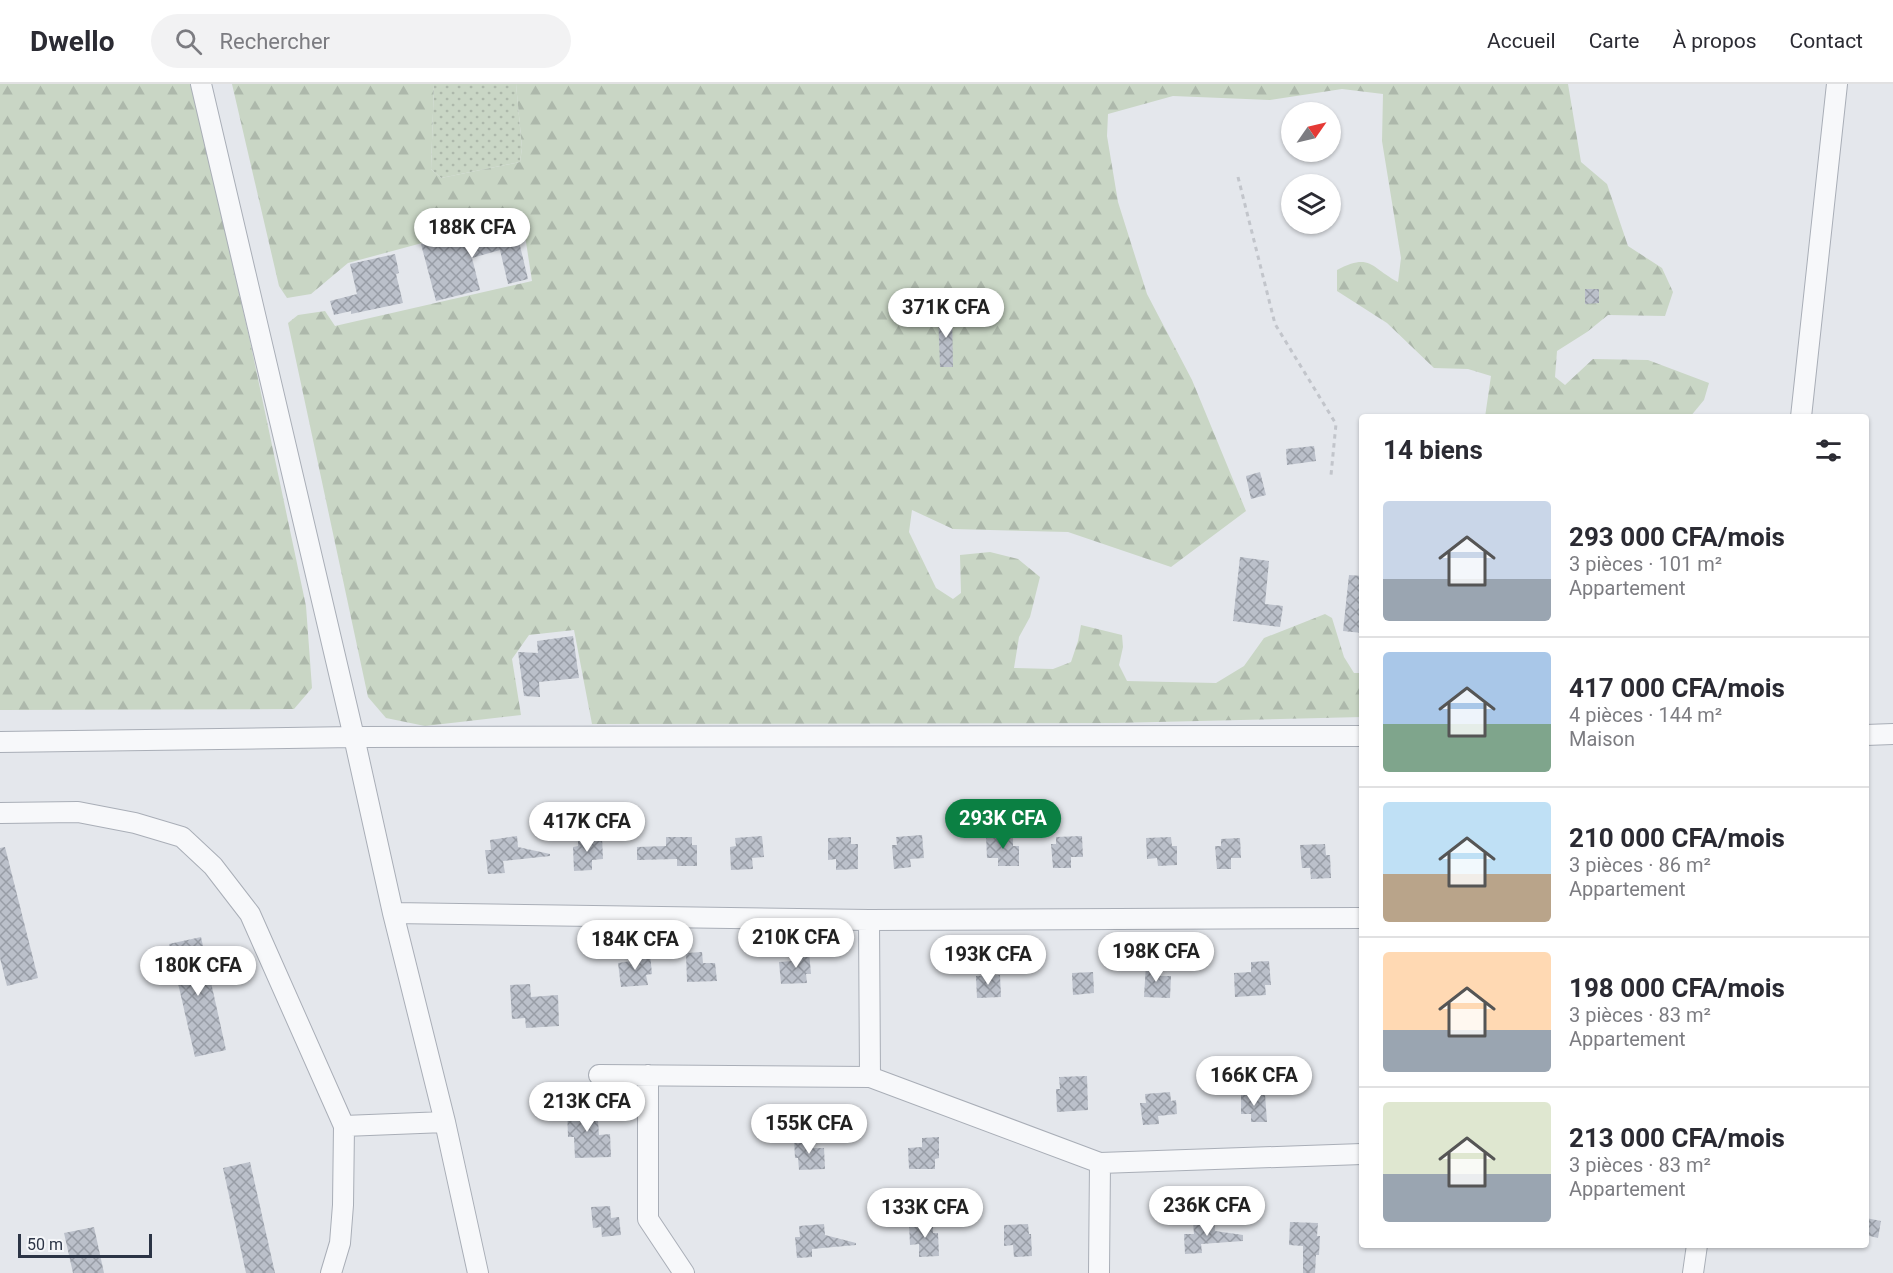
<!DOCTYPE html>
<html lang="fr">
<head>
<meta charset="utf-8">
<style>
	:root { --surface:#fff; --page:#f2f2f3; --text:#2b2b33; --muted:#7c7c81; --line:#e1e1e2; --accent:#0b8043 }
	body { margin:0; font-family:Roboto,sans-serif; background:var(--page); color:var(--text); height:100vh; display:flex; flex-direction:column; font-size:22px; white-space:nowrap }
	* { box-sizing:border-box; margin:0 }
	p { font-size:20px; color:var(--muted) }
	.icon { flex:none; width:33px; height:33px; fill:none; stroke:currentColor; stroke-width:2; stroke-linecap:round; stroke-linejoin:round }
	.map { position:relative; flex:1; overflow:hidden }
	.drawer { position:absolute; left:1359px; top:330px; width:510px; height:834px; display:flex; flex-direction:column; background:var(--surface); border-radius:6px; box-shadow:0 2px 4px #0004 }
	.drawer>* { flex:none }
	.needle { width:39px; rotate:56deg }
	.controls { position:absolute; left:1281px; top:18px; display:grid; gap:12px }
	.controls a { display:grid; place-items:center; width:60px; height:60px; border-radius:50%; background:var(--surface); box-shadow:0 2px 4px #0004; font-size:30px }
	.scale { position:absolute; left:18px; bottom:15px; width:134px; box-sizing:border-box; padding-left:6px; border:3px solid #2b3445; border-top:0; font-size:16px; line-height:21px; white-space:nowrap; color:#2b3445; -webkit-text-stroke:4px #f4f6f9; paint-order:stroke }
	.price { position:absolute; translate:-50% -51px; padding:0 14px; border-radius:21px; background:#fff; color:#222; font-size:20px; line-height:39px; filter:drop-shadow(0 2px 3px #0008) }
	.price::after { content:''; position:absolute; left:50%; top:36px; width:18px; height:14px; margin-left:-9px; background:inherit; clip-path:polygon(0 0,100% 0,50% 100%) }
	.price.current { background:var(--accent); color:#fff }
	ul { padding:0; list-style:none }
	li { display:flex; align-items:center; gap:18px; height:150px; padding:0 24px }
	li+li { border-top:2px solid var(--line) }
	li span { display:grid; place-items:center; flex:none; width:168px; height:120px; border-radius:6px; color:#555 }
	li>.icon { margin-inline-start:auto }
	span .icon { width:72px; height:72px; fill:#fffc; stroke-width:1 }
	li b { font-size:26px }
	h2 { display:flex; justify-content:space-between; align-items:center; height:72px; padding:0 24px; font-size:26px }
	header { display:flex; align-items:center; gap:36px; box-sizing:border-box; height:84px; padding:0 30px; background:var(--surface); border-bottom:2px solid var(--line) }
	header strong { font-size:28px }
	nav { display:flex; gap:33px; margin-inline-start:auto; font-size:21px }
	.search { width:420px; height:54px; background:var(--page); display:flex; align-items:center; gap:15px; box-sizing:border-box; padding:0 21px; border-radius:33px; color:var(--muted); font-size:22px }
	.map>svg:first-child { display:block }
	.grass { fill:url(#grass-dots) }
	.forest { fill:url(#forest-firs) }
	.building { fill:url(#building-cross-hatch) }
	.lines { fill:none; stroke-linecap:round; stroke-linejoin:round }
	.street-casing { stroke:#a9aeb7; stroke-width:22 }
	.path { stroke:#c2c5cb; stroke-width:3; stroke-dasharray:4.5 4.5; stroke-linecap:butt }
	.street { stroke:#f7f8fa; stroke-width:20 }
</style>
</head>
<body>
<header>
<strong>Dwello</strong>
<div class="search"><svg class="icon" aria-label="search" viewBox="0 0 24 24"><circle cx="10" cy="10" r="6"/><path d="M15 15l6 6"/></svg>Rechercher</div>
<nav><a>Accueil</a><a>Carte</a><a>À propos</a><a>Contact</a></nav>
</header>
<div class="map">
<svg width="1893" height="1189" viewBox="0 0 1893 1189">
	<defs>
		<pattern id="grass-dots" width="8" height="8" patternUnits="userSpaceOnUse" patternTransform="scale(1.5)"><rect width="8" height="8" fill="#c9d6c5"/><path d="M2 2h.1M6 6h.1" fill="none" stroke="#adb8ab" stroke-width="1.8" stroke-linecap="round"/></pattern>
		<pattern id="forest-firs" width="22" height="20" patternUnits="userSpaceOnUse" patternTransform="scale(1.5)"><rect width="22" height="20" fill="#c9d6c5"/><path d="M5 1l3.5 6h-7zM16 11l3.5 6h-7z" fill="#adb8ab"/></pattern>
		<pattern id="building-cross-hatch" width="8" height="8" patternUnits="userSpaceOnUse" patternTransform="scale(1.5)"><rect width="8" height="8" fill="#bbc0ca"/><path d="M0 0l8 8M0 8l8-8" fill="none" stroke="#989da6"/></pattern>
	</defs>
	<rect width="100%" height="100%" fill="#e4e7ec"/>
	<!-- grass -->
	<path class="grass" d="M 434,0 L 516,0 L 522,64 L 520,78 L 441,94 L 431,85 Z"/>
	<!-- forest -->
	<path class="forest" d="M 0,0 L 192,0 L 250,257 L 306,522 L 312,604 L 294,625 L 0,626 Z
		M 232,0 L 434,0 L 431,85 L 441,94 L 520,78 L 522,64 L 516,0 L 1568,0 L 1581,78 L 1607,100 L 1628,162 L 1662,184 L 1673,208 L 1665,232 L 1608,231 L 1587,248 L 1557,267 L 1555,293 L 1565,301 L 1593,275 L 1648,276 L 1709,299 L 1704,316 L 1690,333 L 1485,333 L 1491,292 L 1468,285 L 1434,284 L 1387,239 L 1337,207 L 1337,186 C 1371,168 1371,184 1398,198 L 1401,174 L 1382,57 L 1383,10 L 1342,5 L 1270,16 L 1173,12 L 1108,30 L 1107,52 L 1118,118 L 1147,210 L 1192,296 L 1246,427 L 1171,483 L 1068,448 L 953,445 L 912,426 L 909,448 L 936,504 L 953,515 L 961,509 L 960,471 L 990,468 L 1018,475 L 1040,493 L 1030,533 L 1019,553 L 1014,584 L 1053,585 L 1071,578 L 1078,557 L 1081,541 L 1122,551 L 1123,563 L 1119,581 L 1127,597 L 1216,599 L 1244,582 L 1264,554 L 1325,530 L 1332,534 L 1344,573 L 1354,589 L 1362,589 L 1362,633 L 1115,639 L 592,640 L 574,546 L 529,551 L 512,575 L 521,631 L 425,642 L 386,634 L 368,613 L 288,239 L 298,231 L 325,227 L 335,242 L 532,197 L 522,132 L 348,179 L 311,210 L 287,214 L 279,202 Z"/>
	<!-- building -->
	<path class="building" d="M 514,137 L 528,195 L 508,200 L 500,166 L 472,174 L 480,206 L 436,217 L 421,160 Z
		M 395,170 L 399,189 L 396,190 L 403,219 L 351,230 L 351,227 L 334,231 L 330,217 L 357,210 L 350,180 Z
		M 1585,205 L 1599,205 L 1599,219 L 1585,220 Z
		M 938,228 L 952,228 L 953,283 L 940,283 Z
		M 1314,362 L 1316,377 L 1287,381 L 1286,365 Z
		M 1260,388 L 1266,411 L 1251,415 L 1246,392 Z
		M 1240,473 L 1269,477 L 1265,520 L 1283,522 L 1280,543 L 1233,537 Z
		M 1349,491 L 1362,492 L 1362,549 L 1343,547 Z
		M 573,552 L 579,594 L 539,598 L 540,613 L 524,612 L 518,568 L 538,569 L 537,557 Z
		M 922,751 L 924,774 L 910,775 L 911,783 L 894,785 L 892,761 L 897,761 L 896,753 Z
		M 986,751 L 1013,751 L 1013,762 L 1019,762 L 1019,782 L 998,782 L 998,774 L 987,774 Z
		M 517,752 L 518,763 L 550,770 L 550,772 L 503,777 L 505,789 L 488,790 L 485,766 L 491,766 L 490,756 Z
		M 762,752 L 764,773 L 752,774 L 753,785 L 731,786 L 730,763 L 736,762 L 735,754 Z
		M 1082,752 L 1083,773 L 1071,773 L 1071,784 L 1053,784 L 1051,760 L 1056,760 L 1056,753 Z
		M 602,753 L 603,775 L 592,776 L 592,786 L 574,787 L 573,763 L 578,762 L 578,755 Z
		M 666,753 L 692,753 L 692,761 L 697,761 L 697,782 L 677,782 L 677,775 L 637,776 L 637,763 L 666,762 Z
		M 851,753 L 851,760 L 858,760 L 858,785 L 836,786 L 836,775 L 828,776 L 828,754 Z
		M 1171,753 L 1172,762 L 1177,762 L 1177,781 L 1158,782 L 1157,774 L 1147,775 L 1146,754 Z
		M 1240,754 L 1241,774 L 1231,774 L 1231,785 L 1217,785 L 1215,762 L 1221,762 L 1221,755 Z
		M 1325,760 L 1326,771 L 1330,771 L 1331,794 L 1311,795 L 1310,784 L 1302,784 L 1300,761 Z
		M 5,763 L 38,894 L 7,902 L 0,874 L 0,764 Z
		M 201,853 L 226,966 L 195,973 L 169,860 Z
		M 702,868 L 703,879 L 715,879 L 717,897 L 687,898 L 686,869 Z
		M 791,868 L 809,868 L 811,890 L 806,890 L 807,899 L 781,900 L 779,878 L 792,877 Z
		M 650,870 L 652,890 L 646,891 L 648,901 L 621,903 L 618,879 L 632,877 L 634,871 Z
		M 1269,877 L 1271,901 L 1265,901 L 1266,911 L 1235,913 L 1234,889 L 1251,888 L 1251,878 Z
		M 1146,880 L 1159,880 L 1159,892 L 1171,892 L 1170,914 L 1144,913 Z
		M 1093,888 L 1094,909 L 1073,911 L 1072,889 Z
		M 1000,891 L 1001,913 L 977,914 L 976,892 Z
		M 530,900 L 531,913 L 558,911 L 559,942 L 526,944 L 525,934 L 512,935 L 510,901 Z
		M 1087,992 L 1088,1026 L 1057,1028 L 1056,1005 L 1060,1005 L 1059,993 Z
		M 1170,1008 L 1171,1017 L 1176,1016 L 1177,1030 L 1158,1032 L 1159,1040 L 1143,1041 L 1140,1019 L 1146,1019 L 1145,1010 Z
		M 1241,1010 L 1265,1010 L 1267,1038 L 1251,1038 L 1251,1030 L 1241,1030 Z
		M 597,1022 L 599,1051 L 610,1050 L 611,1073 L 575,1074 L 574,1053 L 568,1053 L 567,1024 Z
		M 812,1053 L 812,1064 L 824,1064 L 825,1085 L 799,1086 L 798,1074 L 795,1074 L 794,1054 Z
		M 939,1053 L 939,1074 L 935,1075 L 935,1085 L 909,1085 L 908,1064 L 922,1063 L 922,1054 Z
		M 250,1078 L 275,1189 L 246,1189 L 223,1084 Z
		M 610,1122 L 611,1134 L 619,1133 L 621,1151 L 602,1153 L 601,1143 L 593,1144 L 591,1123 Z
		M 1866,1134 L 1881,1137 L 1878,1154 L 1866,1151 Z
		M 1214,1136 L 1215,1147 L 1243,1151 L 1243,1157 L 1201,1160 L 1202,1169 L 1185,1170 L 1184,1150 L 1194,1150 L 1193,1138 Z
		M 1290,1138 L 1318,1139 L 1317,1152 L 1320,1152 L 1319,1171 L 1316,1171 L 1315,1189 L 1303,1189 L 1303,1162 L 1289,1161 Z
		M 909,1139 L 933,1139 L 933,1149 L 938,1149 L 939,1172 L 919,1173 L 919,1160 L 910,1161 Z
		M 824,1140 L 825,1151 L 856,1159 L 856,1161 L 812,1165 L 812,1173 L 797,1174 L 795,1153 L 800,1153 L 799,1142 Z
		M 1028,1140 L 1029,1150 L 1031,1150 L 1032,1172 L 1014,1173 L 1013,1161 L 1004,1162 L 1004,1141 Z
		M 94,1143 L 104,1189 L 73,1189 L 64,1149 Z"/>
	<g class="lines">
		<!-- street casing -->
		<g class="street-casing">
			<path id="street" d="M 201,0 L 354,653 L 393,829 L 445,1038 L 478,1189
				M 1801,333 L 1837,0
				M 1866,651 L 1893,650
				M 0,658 L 354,653 L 1362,652
				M 0,729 L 78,728 L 135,739 L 182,753 L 213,782 L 250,830 L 344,1042 L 343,1121 L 340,1159 L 331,1189
				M 393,829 L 869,836 L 1362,834
				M 869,836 L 870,993
				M 599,991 L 870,993 L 1100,1079 L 1362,1070
				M 648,991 L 648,1135 L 684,1189
				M 344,1042 L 445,1038
				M 1099,1189 L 1100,1079
				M 1693,1189 L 1697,1161"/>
		</g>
		<!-- path -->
		<path class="path" d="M 1238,93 L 1275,240 L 1336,340 L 1331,391"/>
		<!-- street -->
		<use href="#street" class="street"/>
	</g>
</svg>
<div class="controls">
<a><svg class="needle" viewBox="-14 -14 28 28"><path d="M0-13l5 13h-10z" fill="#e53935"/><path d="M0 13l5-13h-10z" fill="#7c7c81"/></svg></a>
<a><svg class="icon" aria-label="layers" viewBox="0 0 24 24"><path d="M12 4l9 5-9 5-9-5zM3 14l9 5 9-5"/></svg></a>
</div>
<div class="scale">50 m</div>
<b class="price" style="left:472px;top:175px">188K CFA</b>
<b class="price" style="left:946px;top:255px">371K CFA</b>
<b class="price current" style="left:1003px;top:766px">293K CFA</b>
<b class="price" style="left:587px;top:769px">417K CFA</b>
<b class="price" style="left:796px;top:885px">210K CFA</b>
<b class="price" style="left:635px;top:887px">184K CFA</b>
<b class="price" style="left:1156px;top:899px">198K CFA</b>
<b class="price" style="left:988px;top:902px">193K CFA</b>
<b class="price" style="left:198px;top:913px">180K CFA</b>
<b class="price" style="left:1254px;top:1023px">166K CFA</b>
<b class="price" style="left:587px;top:1049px">213K CFA</b>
<b class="price" style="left:809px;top:1071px">155K CFA</b>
<b class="price" style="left:1207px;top:1153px">236K CFA</b>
<b class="price" style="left:925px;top:1155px">133K CFA</b>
<section class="drawer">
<h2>14 biens<svg class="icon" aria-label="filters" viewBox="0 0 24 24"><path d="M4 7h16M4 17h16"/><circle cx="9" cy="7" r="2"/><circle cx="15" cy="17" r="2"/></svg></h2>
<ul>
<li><span style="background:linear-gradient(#c9d6e8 65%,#9aa5b1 0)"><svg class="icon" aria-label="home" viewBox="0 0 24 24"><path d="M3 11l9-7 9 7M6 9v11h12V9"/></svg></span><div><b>293 000 CFA/mois</b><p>3 pièces · 101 m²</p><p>Appartement</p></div></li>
<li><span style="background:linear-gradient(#a9c7e8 60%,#7fa58c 0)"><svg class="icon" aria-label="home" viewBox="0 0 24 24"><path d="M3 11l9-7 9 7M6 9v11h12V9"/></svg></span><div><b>417 000 CFA/mois</b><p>4 pièces · 144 m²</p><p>Maison</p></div></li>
<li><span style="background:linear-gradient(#bfe0f5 60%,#b9a48a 0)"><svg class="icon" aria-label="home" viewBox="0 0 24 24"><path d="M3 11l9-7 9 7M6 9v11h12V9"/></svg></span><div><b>210 000 CFA/mois</b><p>3 pièces · 86 m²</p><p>Appartement</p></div></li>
<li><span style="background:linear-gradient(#ffd9b3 65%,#9aa5b1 0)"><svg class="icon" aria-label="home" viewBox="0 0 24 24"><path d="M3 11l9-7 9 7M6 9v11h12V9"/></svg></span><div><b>198 000 CFA/mois</b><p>3 pièces · 83 m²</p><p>Appartement</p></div></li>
<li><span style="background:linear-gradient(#dfe7d0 60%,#9aa5b1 0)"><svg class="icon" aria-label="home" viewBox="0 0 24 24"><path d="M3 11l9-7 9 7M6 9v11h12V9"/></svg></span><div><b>213 000 CFA/mois</b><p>3 pièces · 83 m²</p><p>Appartement</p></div></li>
</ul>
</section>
</div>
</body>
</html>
